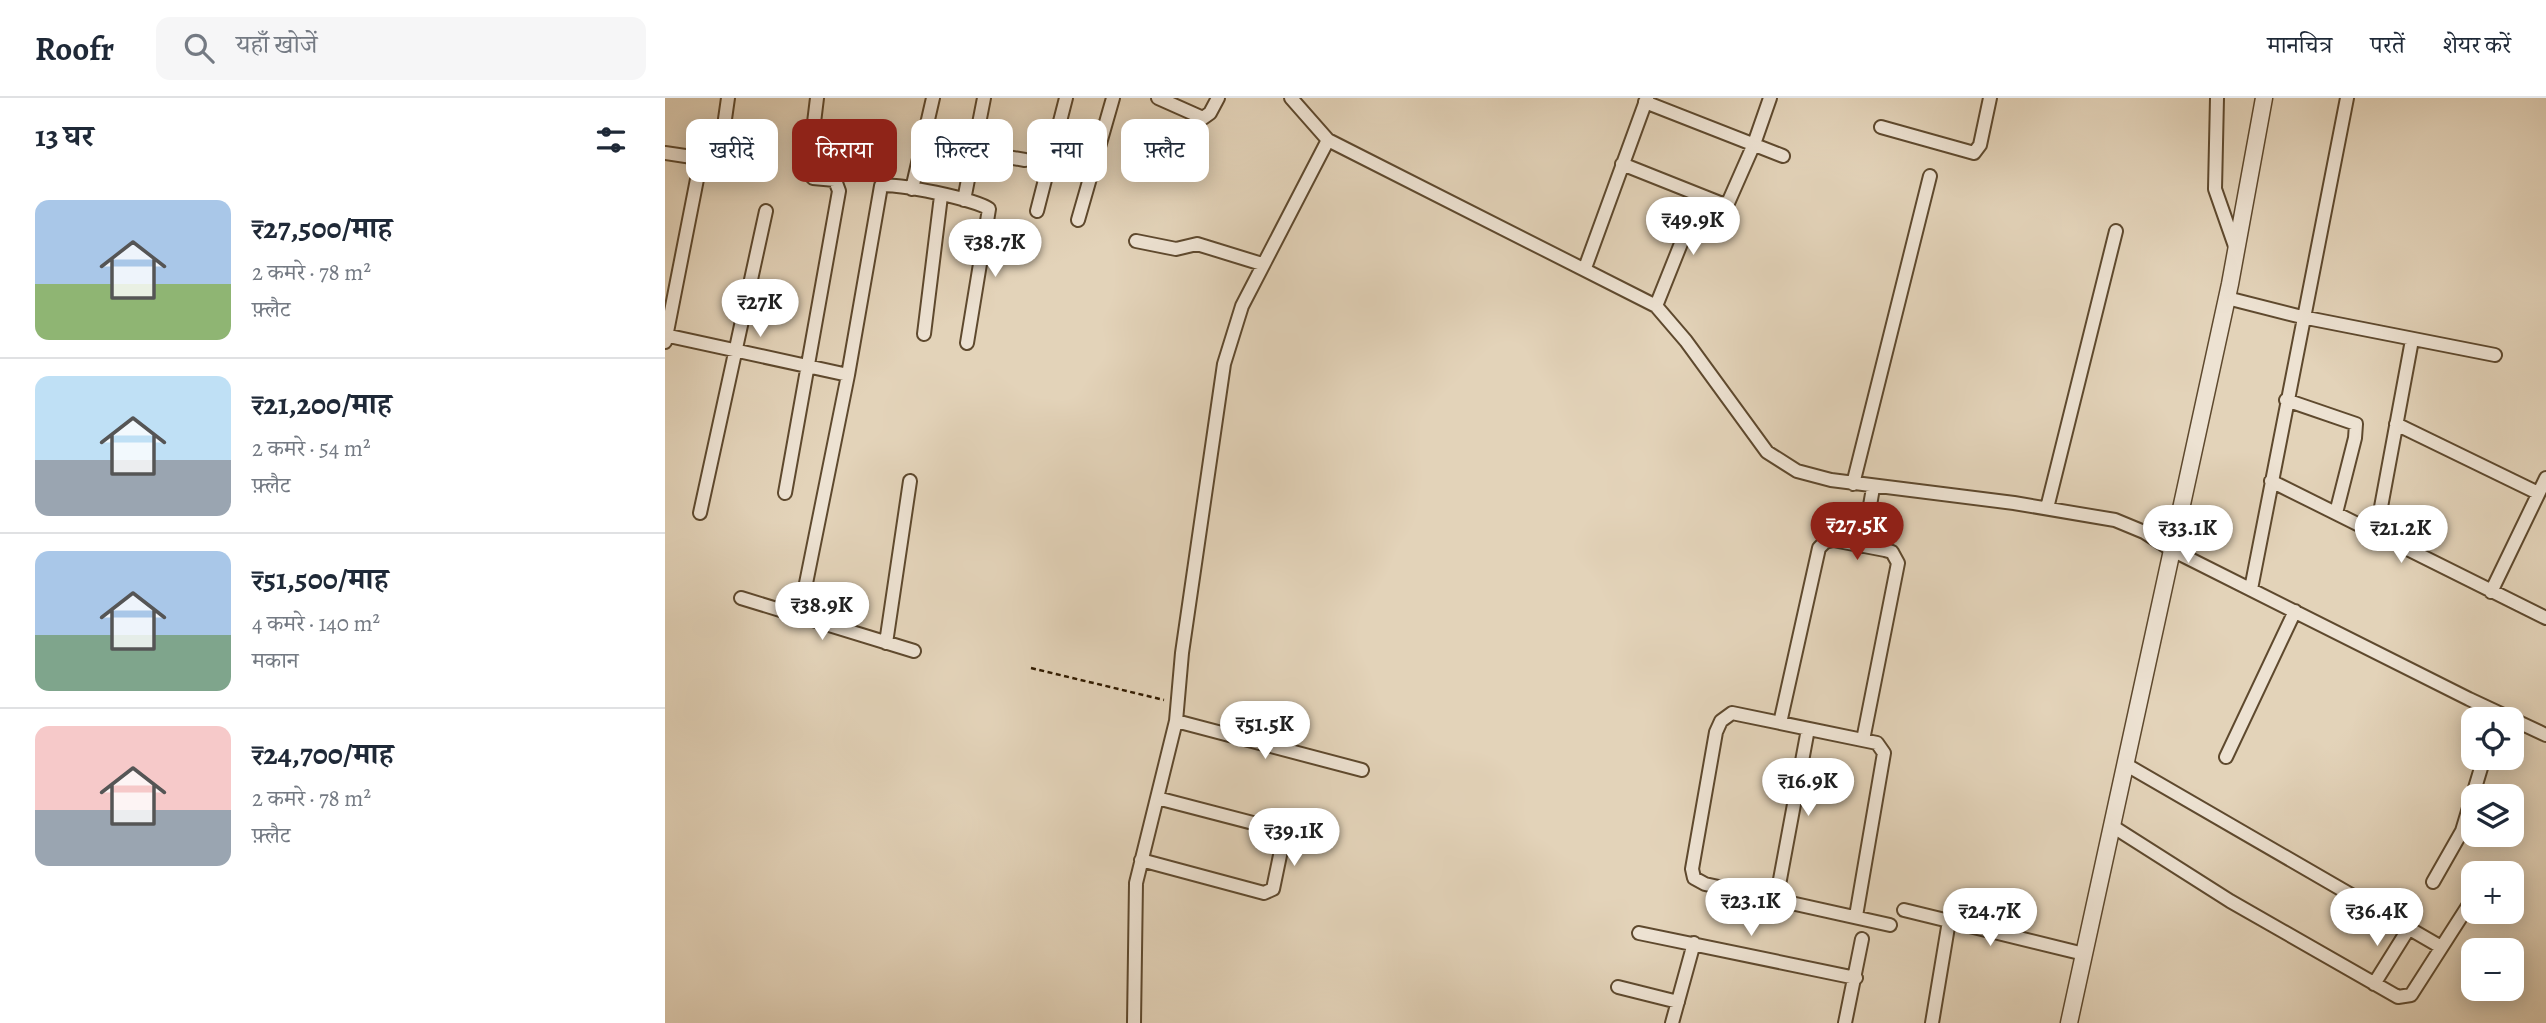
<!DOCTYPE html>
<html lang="hi">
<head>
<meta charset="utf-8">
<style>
	:root { --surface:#fff; --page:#f6f6f7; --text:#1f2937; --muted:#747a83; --line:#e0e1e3; --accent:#8f2418 }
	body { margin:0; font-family:Alegreya,"Noto Serif Devanagari",serif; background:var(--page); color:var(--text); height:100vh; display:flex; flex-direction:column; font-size:26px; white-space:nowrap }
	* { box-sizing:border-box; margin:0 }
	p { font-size:23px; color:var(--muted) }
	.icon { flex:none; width:38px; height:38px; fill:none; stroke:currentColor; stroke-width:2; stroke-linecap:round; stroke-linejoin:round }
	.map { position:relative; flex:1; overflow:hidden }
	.drawer { display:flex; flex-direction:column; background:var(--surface); width:665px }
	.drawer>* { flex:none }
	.banner { position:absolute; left:21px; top:21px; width:665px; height:63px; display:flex; gap:14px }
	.tools { position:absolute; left:1796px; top:609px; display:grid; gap:14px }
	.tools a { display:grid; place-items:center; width:63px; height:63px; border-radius:14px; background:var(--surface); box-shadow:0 4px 18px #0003; font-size:35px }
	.price { position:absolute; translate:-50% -60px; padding:0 16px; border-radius:24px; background:#fff; color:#222; font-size:23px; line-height:46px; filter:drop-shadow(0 2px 4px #0008) }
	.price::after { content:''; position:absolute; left:50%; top:42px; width:21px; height:16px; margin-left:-10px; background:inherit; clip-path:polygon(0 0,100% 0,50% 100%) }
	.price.current { background:var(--accent); color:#fff }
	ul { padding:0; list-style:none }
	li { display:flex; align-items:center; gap:21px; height:175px; padding:0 35px }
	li+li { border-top:2px solid var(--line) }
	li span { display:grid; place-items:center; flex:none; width:196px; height:140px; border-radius:14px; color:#555 }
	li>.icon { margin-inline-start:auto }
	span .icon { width:84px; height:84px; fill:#fffc; stroke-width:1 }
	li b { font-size:30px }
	h2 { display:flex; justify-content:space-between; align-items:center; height:84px; padding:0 35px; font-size:30px }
	.tag { padding:0 24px; border-radius:14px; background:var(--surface); box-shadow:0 4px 18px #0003; font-size:24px; line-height:63px }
	.tag.current { background:var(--accent); color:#fff }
	header { display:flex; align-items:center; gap:42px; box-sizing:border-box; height:98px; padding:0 35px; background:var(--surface); border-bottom:2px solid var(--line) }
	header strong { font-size:33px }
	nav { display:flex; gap:38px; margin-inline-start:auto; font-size:24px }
	.search { width:490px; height:63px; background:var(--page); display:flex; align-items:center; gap:18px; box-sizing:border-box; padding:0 24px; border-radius:14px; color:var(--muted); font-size:26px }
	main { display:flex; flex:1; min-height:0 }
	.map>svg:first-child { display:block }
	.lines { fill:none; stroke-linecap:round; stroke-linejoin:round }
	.minor-casing { stroke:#5e492e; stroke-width:16 }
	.tertiary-casing { stroke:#5e492e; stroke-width:19 }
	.path { stroke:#311b00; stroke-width:2.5; stroke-dasharray:5 3.5; stroke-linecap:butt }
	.minor { stroke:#ede2d2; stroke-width:12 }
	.tertiary { stroke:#ede2d2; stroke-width:16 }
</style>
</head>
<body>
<header>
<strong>Roofr</strong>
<div class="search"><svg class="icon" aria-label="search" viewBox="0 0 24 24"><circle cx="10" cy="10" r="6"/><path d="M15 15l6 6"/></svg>यहाँ खोजें</div>
<nav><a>मानचित्र</a><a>परतें</a><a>शेयर करें</a></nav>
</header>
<main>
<section class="drawer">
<h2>13 घर<svg class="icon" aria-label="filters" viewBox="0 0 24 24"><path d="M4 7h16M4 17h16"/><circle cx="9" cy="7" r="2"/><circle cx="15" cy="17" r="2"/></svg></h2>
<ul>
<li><span style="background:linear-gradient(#a9c7e8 60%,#8fb573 0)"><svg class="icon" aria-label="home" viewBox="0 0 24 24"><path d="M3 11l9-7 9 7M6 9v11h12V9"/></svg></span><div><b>₹27,500/माह</b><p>2 कमरे · 78 m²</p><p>फ़्लैट</p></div></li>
<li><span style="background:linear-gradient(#bfe0f5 60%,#9aa5b1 0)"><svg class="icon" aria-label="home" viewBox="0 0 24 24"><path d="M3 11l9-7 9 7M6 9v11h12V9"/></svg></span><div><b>₹21,200/माह</b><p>2 कमरे · 54 m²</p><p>फ़्लैट</p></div></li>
<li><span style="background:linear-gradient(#a9c7e8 60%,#7fa58c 0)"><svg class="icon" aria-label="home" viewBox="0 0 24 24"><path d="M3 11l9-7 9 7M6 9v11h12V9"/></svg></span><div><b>₹51,500/माह</b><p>4 कमरे · 140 m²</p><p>मकान</p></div></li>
<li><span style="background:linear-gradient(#f6c9c9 60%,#9aa5b1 0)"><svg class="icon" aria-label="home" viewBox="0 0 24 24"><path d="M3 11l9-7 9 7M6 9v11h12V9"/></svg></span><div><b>₹24,700/माह</b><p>2 कमरे · 78 m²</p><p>फ़्लैट</p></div></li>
</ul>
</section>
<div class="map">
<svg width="1881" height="925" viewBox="0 0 1881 925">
	<rect width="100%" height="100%" fill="#e3d3b9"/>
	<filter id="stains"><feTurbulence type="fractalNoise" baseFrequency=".00286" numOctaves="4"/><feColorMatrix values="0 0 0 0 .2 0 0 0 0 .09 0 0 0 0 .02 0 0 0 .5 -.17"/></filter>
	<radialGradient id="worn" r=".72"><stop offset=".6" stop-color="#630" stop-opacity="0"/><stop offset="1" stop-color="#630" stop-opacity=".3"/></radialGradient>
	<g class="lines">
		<!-- minor casing -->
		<g class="minor-casing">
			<path id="minor" d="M 493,0 L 538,20 L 545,15 L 553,0
				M 626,0 L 663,42 L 991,208 L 1021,243 L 1102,354 L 1132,373 L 1166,382 L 1349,405 L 1450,422 L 1479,434 L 1507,452 L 1804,601 L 1881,637
				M 1552,0 L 1550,91 L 1571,151
				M 980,4 L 1118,58
				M 1216,29 L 1309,55 L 1315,47 L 1325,0
				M 57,42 L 63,0
				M 308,53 L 360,62
				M 0,55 L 27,59 L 35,66 L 0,244
				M 957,66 L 1055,105 L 1063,105 L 1089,46 L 1105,0
				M 247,91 L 268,0
				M 299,102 L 319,0
				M 372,113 L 401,0
				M 413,122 L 448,0
				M 471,143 L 511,151 L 532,146 L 597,166
				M 920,170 L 982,0
				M 1562,200 L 1637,219 L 1830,257
				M 991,208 L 1035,98
				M 259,236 L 276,98
				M 0,237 L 183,277
				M 1621,302 L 1691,326 L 1690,340 L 1671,415
				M 1731,326 L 1873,395
				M 1606,383 L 1881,520
				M 1188,386 L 1265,78
				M 120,395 L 174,93 L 170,82 L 148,80 L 143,74 L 152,0
				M 1382,410 L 1451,133
				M 35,415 L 101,113
				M 1711,436 L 1747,242
				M 1198,448 L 1208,390
				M 1586,491 L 1682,0
				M 1826,494 L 1881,380
				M 76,500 L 249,553
				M 134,520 L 183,277 L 216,88 C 229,84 313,102 324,111 L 302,245
				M 221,545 L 245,383
				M 511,623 L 697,672
				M 1115,625 L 1154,450 L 1160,444 L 1168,442 L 1220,452 L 1227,454 L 1233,465 L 1198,642
				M 1561,659 L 1630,513
				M 1460,666 L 1776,849
				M 1447,728 L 1565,803 L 1733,899 L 1746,897 L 1803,808
				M 476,762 L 599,795 L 608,791 L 619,738 L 615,732 L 492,700
				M 1768,784 L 1797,733 L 1819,660
				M 1111,803 L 1143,631
				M 1239,812 L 1419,856
				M 1191,818 L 1219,655 L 1212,645 L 1067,615 L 1056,623 L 1051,634 L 1027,771 L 1029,780 L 1040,786 L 1225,827
				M 974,835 L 1191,880
				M 1709,886 L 1744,830
				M 953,889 L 1013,904
				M 469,925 L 471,785 L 511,623 L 517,555 L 559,266 L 577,208 L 663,42
				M 1007,925 L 1029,845
				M 1180,925 L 1197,841
				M 1267,925 L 1284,823"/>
		</g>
		<!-- tertiary casing -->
		<g class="tertiary-casing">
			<path id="tertiary" d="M 1404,925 L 1565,186 L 1599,0"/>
		</g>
		<!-- path -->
		<path class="path" d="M 366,570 L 499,602"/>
		<!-- minor -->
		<use href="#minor" class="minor"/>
		<!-- tertiary -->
		<use href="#tertiary" class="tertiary"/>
	</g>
	<rect width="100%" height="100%" filter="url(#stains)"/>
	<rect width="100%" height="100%" fill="url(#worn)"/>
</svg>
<div class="tools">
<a><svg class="icon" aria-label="locate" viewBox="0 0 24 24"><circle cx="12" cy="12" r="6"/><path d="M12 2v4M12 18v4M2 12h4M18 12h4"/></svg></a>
<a><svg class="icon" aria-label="layers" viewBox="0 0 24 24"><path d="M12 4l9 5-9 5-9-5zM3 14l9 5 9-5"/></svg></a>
<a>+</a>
<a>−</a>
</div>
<b class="price" style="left:1028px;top:159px">₹49.9K</b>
<b class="price" style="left:330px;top:181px">₹38.7K</b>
<b class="price" style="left:95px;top:241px">₹27K</b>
<b class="price current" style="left:1192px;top:464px">₹27.5K</b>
<b class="price" style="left:1523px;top:467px">₹33.1K</b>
<b class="price" style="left:1736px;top:467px">₹21.2K</b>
<b class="price" style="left:157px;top:544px">₹38.9K</b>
<b class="price" style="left:600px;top:663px">₹51.5K</b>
<b class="price" style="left:1143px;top:720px">₹16.9K</b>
<b class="price" style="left:629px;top:770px">₹39.1K</b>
<b class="price" style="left:1086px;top:840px">₹23.1K</b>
<b class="price" style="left:1325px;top:850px">₹24.7K</b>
<b class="price" style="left:1712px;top:850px">₹36.4K</b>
<div class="banner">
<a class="tag">खरीदें</a>
<a class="tag current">किराया</a>
<a class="tag">फ़िल्टर</a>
<a class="tag">नया</a>
<a class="tag">फ़्लैट</a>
</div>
</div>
</main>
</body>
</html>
